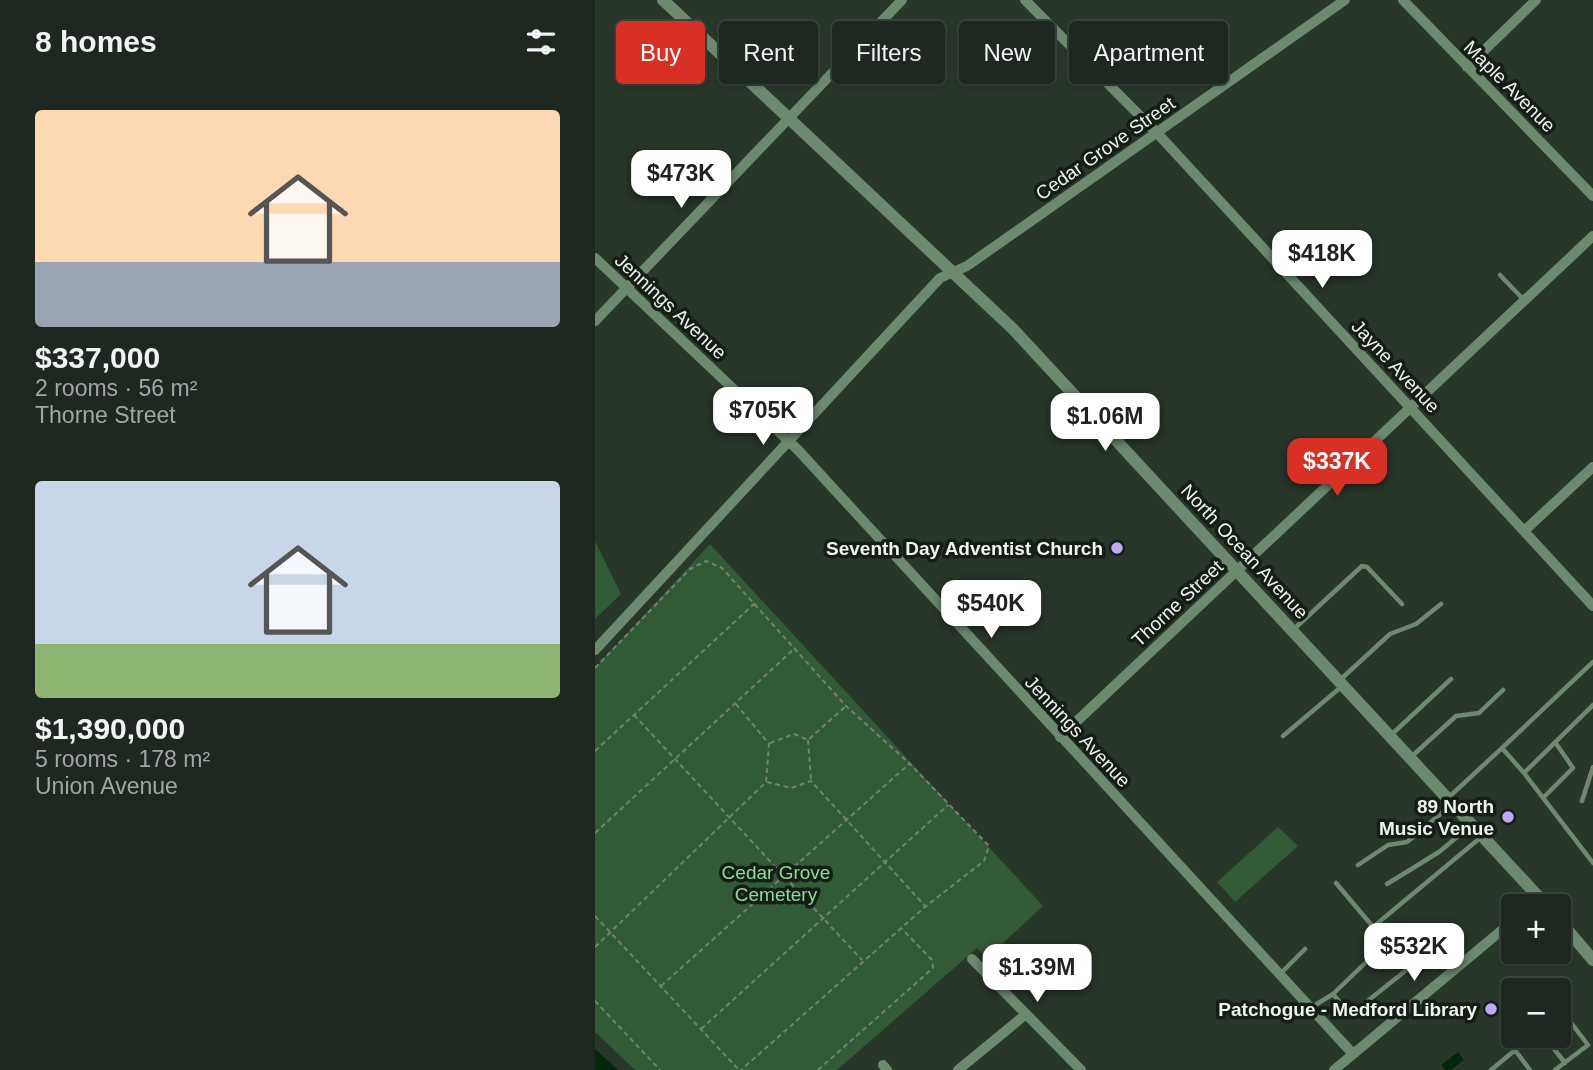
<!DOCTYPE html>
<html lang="en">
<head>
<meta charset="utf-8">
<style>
	:root { --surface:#1f2820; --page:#2c342d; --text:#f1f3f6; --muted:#a1a6a5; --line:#3c443e; --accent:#d93025 }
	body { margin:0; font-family:Arial,sans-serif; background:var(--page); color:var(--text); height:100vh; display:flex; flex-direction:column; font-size:26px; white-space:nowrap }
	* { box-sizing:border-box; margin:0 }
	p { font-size:23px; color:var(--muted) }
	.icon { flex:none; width:38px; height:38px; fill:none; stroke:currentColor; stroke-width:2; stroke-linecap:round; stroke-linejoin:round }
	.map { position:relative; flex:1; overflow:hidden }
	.panel { display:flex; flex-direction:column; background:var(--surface); width:595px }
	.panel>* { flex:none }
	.hud { position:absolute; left:21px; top:21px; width:665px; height:63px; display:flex; gap:14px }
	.controls { position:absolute; left:906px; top:894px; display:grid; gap:14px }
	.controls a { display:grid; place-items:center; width:70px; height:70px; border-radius:7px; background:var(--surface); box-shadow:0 2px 5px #0004,0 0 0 2px var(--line); font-size:35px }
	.price { position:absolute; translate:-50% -60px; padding:0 16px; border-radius:14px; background:#fff; color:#222; font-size:23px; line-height:46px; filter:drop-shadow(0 2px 4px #0008) }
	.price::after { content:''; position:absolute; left:50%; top:42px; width:21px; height:16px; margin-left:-10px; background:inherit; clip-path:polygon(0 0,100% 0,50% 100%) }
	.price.selected { background:var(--accent); color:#fff }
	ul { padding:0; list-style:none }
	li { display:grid; align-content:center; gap:14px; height:371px; padding:0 35px }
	li span { display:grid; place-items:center; height:217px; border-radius:7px; color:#555 }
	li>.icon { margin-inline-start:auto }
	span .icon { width:126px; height:126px; fill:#fffc; stroke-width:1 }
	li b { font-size:30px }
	h2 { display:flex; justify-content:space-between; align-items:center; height:84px; padding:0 35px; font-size:30px }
	.pill { padding:0 24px; border-radius:7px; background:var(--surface); box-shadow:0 2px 5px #0004,0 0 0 2px var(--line); font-size:24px; line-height:63px }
	.pill.selected { background:var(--accent); color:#fff }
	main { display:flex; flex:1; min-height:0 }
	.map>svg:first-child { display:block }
	.green { fill:#315a36 }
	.water { fill:#03270b }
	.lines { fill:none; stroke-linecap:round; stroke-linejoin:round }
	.path { stroke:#758075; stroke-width:2; stroke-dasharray:5 3.5; stroke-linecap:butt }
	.service { stroke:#6d8970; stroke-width:4.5 }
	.minor { stroke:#6d8970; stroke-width:10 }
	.tertiary { stroke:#6d8970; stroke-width:12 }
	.poi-dot { fill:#bfa9f4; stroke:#161c16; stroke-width:2.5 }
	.labels { text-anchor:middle; stroke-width:7; stroke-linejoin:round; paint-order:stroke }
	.street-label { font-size:19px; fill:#ecf4ec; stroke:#161c16 }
	.poi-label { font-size:19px; font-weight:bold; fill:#ecf4ec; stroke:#161c16; text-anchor:end }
	.park-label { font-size:19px; fill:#86df92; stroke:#161c16 }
</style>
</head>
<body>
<main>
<section class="panel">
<h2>8 homes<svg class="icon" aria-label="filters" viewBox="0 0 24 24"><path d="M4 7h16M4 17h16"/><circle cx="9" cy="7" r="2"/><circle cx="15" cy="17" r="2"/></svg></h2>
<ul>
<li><span style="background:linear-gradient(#ffd9b3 70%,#9aa5b1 0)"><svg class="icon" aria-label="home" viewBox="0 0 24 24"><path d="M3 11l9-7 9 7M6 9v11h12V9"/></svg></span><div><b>$337,000</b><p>2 rooms · 56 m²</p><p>Thorne Street</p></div></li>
<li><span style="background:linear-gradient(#c9d6e8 75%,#8fb573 0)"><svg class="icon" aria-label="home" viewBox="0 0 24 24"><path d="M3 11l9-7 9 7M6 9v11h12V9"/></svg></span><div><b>$1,390,000</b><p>5 rooms · 178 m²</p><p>Union Avenue</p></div></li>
</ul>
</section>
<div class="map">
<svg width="998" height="1070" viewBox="0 0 998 1070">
	<rect width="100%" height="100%" fill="#29362a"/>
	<!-- green -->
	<path class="green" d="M 0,541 L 26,594 L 0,619 Z
		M 115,544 L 448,906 L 392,958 L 382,948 L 242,1070 L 40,1070 L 0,1032 L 0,668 Z
		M 683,827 L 703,846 L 640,902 L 622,882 Z"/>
	<!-- water -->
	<path class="water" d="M 0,1049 L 23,1070 L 0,1070 Z
		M 863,1052 L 869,1060 L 856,1070 L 850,1070 L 846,1065 Z"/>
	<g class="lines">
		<!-- path -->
		<path class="path" d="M 0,668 L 95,569 L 111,561 L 127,568 L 251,706 L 315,764 L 394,846 L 389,861 L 330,907 L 146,1070
			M 39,715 L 267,960
			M 213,740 L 216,780
			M 175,743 L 199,734 L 213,740 L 251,706
			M 0,751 L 160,603
			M 172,782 L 196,788 L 216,781 L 330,906
			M 0,833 L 200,648
			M 0,916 L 144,1070
			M 0,947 L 171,782 L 174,744 L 141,704
			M 66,986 L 314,764
			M 0,1001 L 65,1070
			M 106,1029 L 353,805
			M 223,1070 L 338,968 L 337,960 L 307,929"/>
		<!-- service -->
		<path class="service" d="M 905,275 L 929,300
			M 699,629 L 767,566 L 772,567 L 807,604
			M 745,680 L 795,634 L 821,624 L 846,604
			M 796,735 L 856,679
			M 688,736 L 746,687
			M 907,748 L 998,662
			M 816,757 L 861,716 L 884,713 L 908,690
			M 929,773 L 998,863
			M 854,797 L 907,748 L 929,773 L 998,705
			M 948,798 L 978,768 L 960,742
			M 987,801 L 998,767
			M 763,865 L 793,845 L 812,842 L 855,806
			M 792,884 L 844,852 L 874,827
			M 778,927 L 885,838
			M 844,944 L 866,964
			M 686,973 L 710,949
			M 738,994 L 791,943
			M 717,1007 L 738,994 L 755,1015 L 844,944 L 827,926 L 795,947 L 741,883
			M 949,1036 L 970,1063
			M 920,1050 L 935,1070
			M 896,1070 L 937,1036
			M 960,1070 L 993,1045 L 967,1011 L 964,1013"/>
		<!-- minor -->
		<path class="minor" d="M 430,0 L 563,134 L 998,606
			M 808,0 L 998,196
			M 872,67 L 941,0
			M 0,258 L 203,450 L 758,1054
			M 0,321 L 307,0
			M 929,531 L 998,467
			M 0,650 L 345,278 L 372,266 L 750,0
			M 465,737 L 998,236
			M 935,906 L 945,898
			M 377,959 L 486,1070
			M 288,1065 L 292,1070
			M 363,1070 L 430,1015
			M 739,1070 L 919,920"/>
		<!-- tertiary -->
		<path class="tertiary" d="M 68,0 L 418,329 L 952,906
			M 964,920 L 998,960"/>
	</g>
	<!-- markers -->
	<g class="poi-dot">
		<circle cx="522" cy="548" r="7"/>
		<circle cx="913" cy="817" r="7"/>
		<circle cx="896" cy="1009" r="7"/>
	</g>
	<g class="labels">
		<!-- street labels -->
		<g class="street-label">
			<text transform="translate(915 86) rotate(45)" y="7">Maple Avenue</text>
			<text transform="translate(510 148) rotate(-35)" y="7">Cedar Grove Street</text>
			<text transform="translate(76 306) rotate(43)" y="7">Jennings Avenue</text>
			<text transform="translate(801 366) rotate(47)" y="7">Jayne Avenue</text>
			<text transform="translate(650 551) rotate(47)" y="7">North Ocean Avenue</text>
			<text transform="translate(582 603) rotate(-43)" y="7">Thorne Street</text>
			<text transform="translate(483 731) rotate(47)" y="7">Jennings Avenue</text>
		</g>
		<!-- poi labels -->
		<g class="poi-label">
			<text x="508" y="555">Seventh Day Adventist Church</text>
			<text x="899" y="813">89 North<tspan x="899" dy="22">Music Venue</tspan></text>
			<text x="882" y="1016">Patchogue - Medford Library</text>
		</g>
		<!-- park labels -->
		<g class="park-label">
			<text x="181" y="879">Cedar Grove<tspan x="181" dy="22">Cemetery</tspan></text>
		</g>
	</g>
</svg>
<div class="controls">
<a>+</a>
<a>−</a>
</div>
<b class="price" style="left:86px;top:210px">$473K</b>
<b class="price" style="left:727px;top:290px">$418K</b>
<b class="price" style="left:168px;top:447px">$705K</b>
<b class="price" style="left:510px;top:453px">$1.06M</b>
<b class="price selected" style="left:742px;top:498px">$337K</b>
<b class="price" style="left:396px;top:640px">$540K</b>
<b class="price" style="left:819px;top:983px">$532K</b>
<b class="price" style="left:442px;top:1004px">$1.39M</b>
<div class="hud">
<a class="pill selected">Buy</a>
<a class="pill">Rent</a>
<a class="pill">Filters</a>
<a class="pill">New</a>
<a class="pill">Apartment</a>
</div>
</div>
</main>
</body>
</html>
